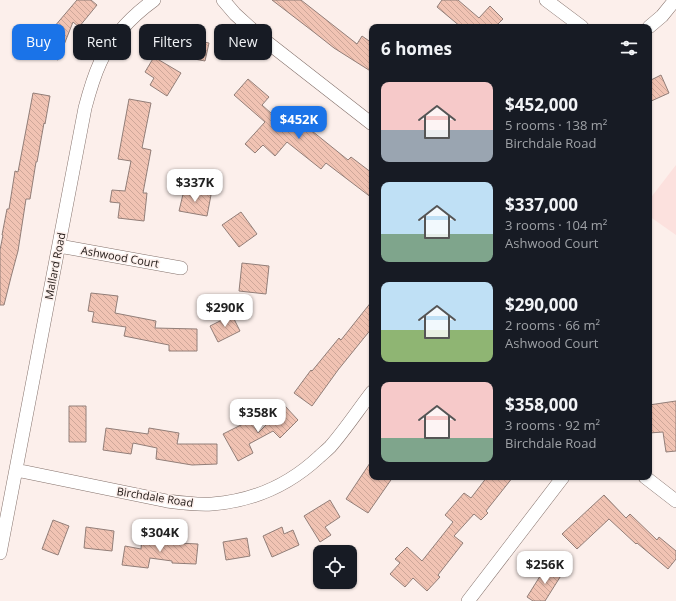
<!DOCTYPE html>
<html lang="en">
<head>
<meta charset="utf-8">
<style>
	:root { --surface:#171b24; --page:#20242c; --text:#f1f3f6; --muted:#9ea1a6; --accent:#1a73e8 }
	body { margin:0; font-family:"Open Sans",sans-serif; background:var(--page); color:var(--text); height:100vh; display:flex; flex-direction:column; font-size:15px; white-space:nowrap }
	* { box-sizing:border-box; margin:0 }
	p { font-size:13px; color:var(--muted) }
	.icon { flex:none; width:22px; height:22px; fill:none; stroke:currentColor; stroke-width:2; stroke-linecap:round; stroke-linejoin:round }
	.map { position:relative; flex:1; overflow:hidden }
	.panel { position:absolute; left:369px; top:24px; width:283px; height:456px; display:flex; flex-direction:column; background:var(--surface); border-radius:8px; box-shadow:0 1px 3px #0004 }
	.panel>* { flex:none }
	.guide { position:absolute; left:12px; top:24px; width:297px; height:36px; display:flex; gap:8px }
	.tools { position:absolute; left:313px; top:545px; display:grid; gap:8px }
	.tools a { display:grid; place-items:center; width:44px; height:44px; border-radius:8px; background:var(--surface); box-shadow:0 1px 3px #0004; font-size:20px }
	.price { position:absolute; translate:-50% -34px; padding:0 9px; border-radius:8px; background:#fff; color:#222; font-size:13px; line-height:26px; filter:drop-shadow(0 1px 2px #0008) }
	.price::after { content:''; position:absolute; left:50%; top:24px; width:12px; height:9px; margin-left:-6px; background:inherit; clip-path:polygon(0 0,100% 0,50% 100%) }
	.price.on { background:var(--accent); color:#fff }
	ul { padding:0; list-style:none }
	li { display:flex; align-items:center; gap:12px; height:100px; padding:0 12px }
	li span { display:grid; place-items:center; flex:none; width:112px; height:80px; border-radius:8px; color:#555 }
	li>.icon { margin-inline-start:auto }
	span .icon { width:48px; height:48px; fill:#fffc; stroke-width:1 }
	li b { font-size:17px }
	h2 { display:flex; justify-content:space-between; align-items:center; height:48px; padding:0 12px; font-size:17px }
	.chip { padding:0 14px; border-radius:8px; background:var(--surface); box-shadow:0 1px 3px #0004; font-size:14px; line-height:36px }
	.chip.on { background:var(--accent); color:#fff }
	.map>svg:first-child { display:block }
	.commercial { fill:#fce1de }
	.building { fill:url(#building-back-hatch); stroke:#927e78 }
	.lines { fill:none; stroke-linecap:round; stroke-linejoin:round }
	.minor-casing { stroke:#85726c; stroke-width:14 }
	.minor { stroke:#fff; stroke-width:13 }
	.labels { text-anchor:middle; stroke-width:3; stroke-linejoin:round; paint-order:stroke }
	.street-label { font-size:11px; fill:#1e1714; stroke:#fcefeb }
</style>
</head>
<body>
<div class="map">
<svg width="676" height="601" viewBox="0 0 676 601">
	<defs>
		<pattern id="building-back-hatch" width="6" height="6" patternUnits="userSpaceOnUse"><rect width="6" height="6" fill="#f1c3b3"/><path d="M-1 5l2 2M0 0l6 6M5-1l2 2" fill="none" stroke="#cea799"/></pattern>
	</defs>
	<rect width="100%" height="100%" fill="#fcefeb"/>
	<!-- commercial -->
	<path class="commercial" d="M 676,165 L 676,235 L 649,216 L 649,200 Z"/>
	<!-- building -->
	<path class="building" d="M 77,0 L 91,0 L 97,5 L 79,27 L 73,22 L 58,60 L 39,52 L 50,25 L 54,27 Z
		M 272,0 L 301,0 L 357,44 L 362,36 L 372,43 L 372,72 L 334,48 L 315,33 Z
		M 442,0 L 458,0 L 479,18 L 490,6 L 503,19 L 495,27 L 461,27 L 437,7 Z
		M 172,36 L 209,43 L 205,61 L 168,54 Z
		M 154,57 L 181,73 L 167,96 L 150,85 L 154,78 L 145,72 Z
		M 661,75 L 669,93 L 649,102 L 649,81 Z
		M 248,79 L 269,97 L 262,105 L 282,123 L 291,114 L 311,132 L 312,131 L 348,160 L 351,157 L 372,173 L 372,198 L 326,163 L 321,169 L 287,142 L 275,156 L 263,145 L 255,153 L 245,144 L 265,122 L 234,95 Z
		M 33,93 L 50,96 L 45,124 L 44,123 L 37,162 L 36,162 L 30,199 L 26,199 L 18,251 L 11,277 L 4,305 L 0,305 L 0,250 L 3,235 L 2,235 L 7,209 L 9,209 L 15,171 L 18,172 Z
		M 129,99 L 151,103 L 142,148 L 151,150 L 143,193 L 147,193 L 144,221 L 118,218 L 120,203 L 110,202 L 112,190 L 125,191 L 131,161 L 118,159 Z
		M 184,190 L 211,195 L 207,216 L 179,211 Z
		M 241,212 L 257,234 L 239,247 L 222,225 Z
		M 242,263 L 269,266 L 266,294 L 239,291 Z
		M 91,293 L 118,296 L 115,313 L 156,321 L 155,328 L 197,329 L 197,351 L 169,351 L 169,345 L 124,336 L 126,327 L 92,322 L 94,312 L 88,311 Z
		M 372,301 L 372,328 L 338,370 L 312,406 L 294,393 L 311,370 L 312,371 L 339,338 L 341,340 Z
		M 232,315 L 240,331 L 218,342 L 210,326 Z
		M 676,401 L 676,451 L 666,452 L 663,432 L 649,433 L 649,405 Z
		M 69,406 L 86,406 L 86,442 L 69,442 Z
		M 285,406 L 298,420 L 280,438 L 273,431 L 249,444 L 253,453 L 238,461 L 223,434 L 251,420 L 258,433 Z
		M 106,428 L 148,434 L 149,428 L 179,433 L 177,444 L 217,444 L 217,464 L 192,465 L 156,459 L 157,448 L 133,443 L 131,454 L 103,450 Z
		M 372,460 L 372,477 L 393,477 L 368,513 L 346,499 Z
		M 487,477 L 513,477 L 486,511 L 488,513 L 481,520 L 474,514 L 454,536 L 463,543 L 438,575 L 440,577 L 427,591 L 413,578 L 405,587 L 390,574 L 400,563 L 395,559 L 407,547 L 422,561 L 453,522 L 445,515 L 464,493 L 471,498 Z
		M 604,495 L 626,518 L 630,514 L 657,540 L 659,537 L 676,551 L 676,559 L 668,569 L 637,543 L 636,544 L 609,519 L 577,549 L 562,534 Z
		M 330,500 L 340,517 L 325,527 L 331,535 L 320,542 L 304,516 Z
		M 53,520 L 69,526 L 58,555 L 42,549 Z
		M 86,527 L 114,531 L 112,551 L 84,548 Z
		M 282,527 L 284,534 L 293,530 L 299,545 L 272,557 L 263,536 Z
		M 142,538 L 158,540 L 158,542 L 198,544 L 196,564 L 172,563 L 172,561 L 150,558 L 148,568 L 122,565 L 125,546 L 141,549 Z
		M 247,538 L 250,556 L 226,560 L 223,542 Z
		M 547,565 L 562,574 L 545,601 L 533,601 L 527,597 Z"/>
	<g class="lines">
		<!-- minor casing -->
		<g class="minor-casing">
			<path id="minor" d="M 223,0 L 235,14 L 258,35 L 372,124
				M 546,0 L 582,27
				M 649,27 L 662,16 L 675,0
				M 59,246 L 181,268
				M 16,470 L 167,501 C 182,503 197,505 212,504 C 252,501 289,485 319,457 C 322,454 326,451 330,447 C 345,430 358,410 372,392
				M 645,477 L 676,501
				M 0,553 L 85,108 C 89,93 93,78 100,63 C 111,38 132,16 154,0
				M 468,601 L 563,477"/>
		</g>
		<!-- minor -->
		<use href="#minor" class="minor"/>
	</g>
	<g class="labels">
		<!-- street labels -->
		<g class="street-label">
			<text transform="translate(120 257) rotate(10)" y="4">Ashwood Court</text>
			<text transform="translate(55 266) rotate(-79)" y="4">Mallard Road</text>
			<text transform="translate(155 497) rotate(9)" y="4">Birchdale Road</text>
		</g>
	</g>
</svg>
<div class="tools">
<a><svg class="icon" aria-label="locate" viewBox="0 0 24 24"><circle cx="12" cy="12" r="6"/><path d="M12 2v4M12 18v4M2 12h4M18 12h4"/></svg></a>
</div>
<b class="price on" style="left:299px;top:140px">$452K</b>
<b class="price" style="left:195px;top:203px">$337K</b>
<b class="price" style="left:225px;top:328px">$290K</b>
<b class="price" style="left:258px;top:433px">$358K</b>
<b class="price" style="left:160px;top:553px">$304K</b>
<b class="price" style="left:545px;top:585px">$256K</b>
<div class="guide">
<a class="chip on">Buy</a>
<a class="chip">Rent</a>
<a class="chip">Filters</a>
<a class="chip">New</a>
</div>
<section class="panel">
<h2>6 homes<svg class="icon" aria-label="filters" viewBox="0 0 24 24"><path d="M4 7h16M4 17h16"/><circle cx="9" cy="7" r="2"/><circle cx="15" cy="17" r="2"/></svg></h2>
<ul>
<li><span style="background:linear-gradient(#f6c9c9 60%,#9aa5b1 0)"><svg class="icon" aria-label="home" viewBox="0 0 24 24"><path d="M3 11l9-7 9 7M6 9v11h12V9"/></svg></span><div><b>$452,000</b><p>5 rooms · 138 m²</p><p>Birchdale Road</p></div></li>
<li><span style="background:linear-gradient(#bfe0f5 65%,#7fa58c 0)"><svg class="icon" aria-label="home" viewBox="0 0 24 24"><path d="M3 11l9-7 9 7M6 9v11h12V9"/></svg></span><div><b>$337,000</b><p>3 rooms · 104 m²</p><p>Ashwood Court</p></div></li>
<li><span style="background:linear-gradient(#bfe0f5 60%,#8fb573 0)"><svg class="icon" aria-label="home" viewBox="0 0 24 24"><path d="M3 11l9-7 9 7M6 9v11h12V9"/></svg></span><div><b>$290,000</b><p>2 rooms · 66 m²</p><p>Ashwood Court</p></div></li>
<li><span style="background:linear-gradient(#f6c9c9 70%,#7fa58c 0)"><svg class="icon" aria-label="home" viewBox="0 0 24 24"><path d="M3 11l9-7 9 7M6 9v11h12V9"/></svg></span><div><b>$358,000</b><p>3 rooms · 92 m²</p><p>Birchdale Road</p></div></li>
</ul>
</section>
</div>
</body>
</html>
